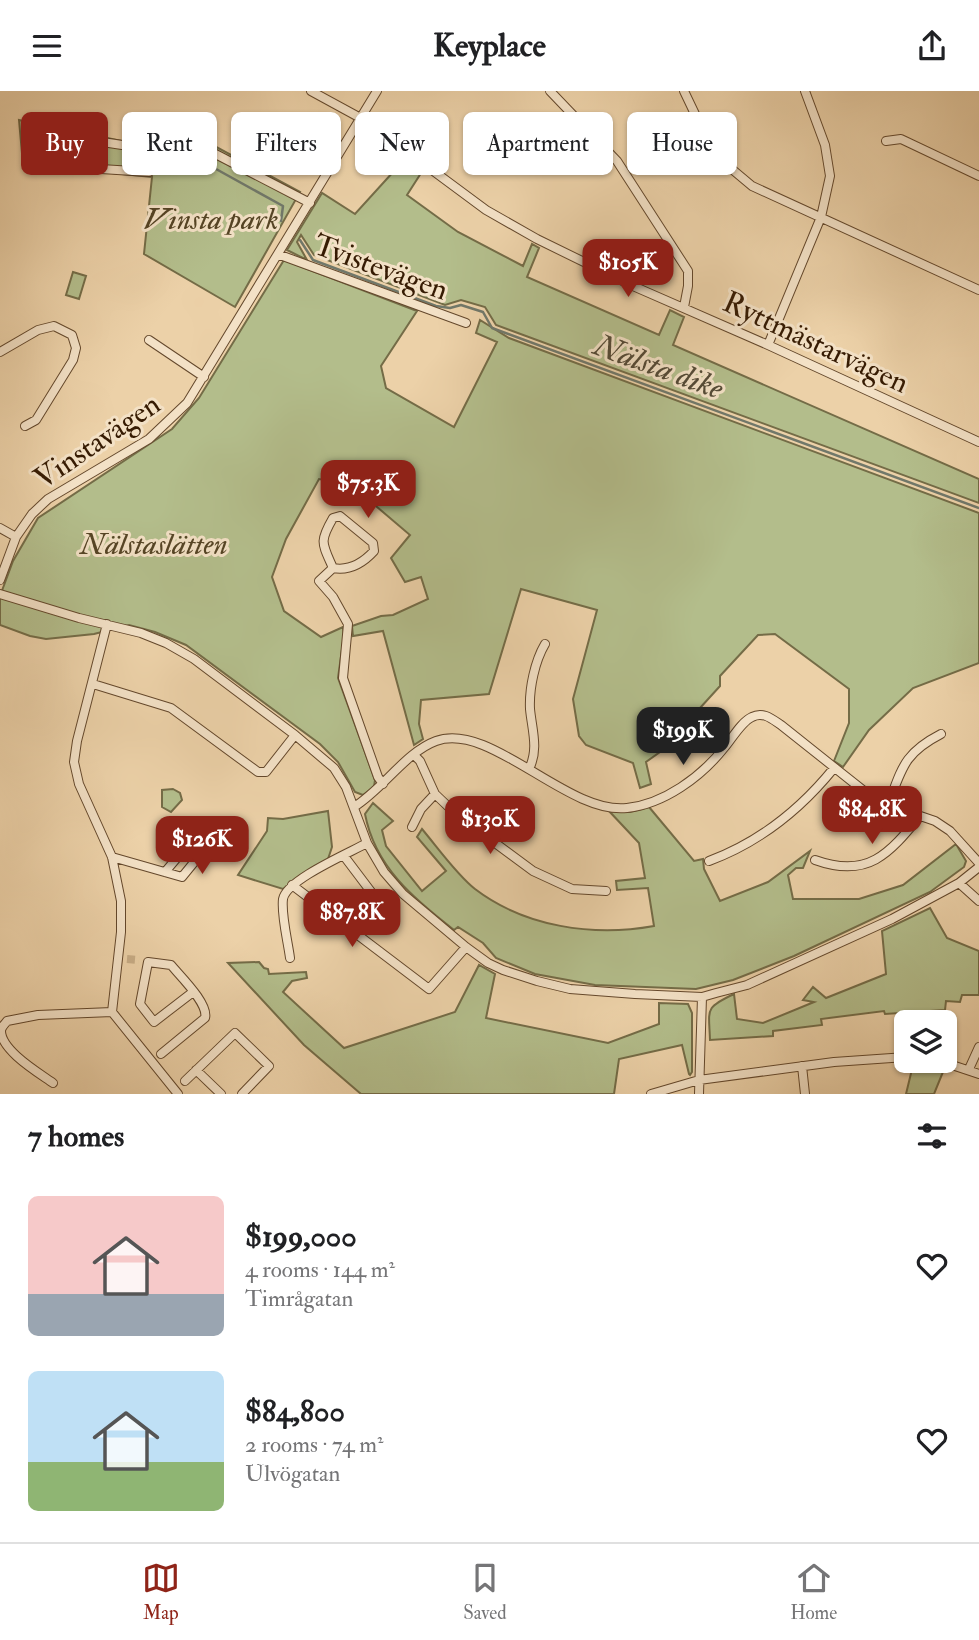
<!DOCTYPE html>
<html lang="en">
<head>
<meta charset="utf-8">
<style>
	:root { --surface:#fff; --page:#f2f2f2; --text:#202124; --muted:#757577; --line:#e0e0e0; --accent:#8f2418 }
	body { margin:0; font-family:"IM FELL Double Pica",serif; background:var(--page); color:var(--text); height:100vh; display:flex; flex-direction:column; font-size:26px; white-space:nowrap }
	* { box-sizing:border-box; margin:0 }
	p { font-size:23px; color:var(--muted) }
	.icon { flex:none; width:38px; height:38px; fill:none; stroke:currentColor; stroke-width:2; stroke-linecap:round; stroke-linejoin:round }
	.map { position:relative; height:1003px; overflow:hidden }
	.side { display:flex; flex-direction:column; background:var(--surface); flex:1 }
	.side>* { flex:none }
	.guide { position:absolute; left:21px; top:21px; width:938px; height:63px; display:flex; gap:14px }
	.fabs { position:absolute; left:894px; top:919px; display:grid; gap:14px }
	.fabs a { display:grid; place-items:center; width:63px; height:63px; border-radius:10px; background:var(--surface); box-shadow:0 2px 5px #0004; font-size:35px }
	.price { position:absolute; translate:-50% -60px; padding:0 16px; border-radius:14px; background:var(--accent); color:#fff; font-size:23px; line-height:46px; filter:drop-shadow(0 2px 4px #0008) }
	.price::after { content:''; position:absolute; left:50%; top:42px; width:21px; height:16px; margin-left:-10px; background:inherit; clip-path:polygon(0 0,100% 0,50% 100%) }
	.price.active { background:#222; color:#fff }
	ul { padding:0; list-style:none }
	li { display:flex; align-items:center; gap:21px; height:175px; padding:0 28px }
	li span { display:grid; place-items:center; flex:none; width:196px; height:140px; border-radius:10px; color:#555 }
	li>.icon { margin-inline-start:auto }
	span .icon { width:84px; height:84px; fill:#fffc; stroke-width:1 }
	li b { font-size:30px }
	h2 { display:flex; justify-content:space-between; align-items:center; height:84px; padding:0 28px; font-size:30px }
	.pill { padding:0 24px; border-radius:10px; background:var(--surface); box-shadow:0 2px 5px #0004; font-size:24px; line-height:63px }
	.pill.active { background:var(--accent); color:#fff }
	header { display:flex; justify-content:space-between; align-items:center; height:91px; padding:0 28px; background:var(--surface); font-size:32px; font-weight:700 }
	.tabs { display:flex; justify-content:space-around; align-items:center; height:98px; border-top:2px solid var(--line); background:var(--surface); font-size:19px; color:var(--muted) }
	.tabs a { display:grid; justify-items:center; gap:4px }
	.tabs .active { color:var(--accent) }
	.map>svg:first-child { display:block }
	.green { fill:#b3bd8b; stroke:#746c47; stroke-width:2 }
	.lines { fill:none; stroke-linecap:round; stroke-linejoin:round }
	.stream { stroke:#71786a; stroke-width:2.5 }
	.minor-tunnel { stroke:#c8ad87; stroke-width:8; stroke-dasharray:8 4; stroke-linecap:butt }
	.minor-casing { stroke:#64482c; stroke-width:10 }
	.minor { stroke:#f3e1c6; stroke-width:8 }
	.labels { text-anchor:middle; stroke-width:6; stroke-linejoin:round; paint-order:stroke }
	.park-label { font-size:30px; font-style:italic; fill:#554425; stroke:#f3e1c6 }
	.street-label { font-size:30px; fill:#361b03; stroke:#f3e1c6 }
	.water-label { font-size:32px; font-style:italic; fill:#544a36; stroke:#f3e1c6 }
</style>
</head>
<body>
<header><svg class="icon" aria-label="menu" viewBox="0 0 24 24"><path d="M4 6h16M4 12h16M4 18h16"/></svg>Keyplace<svg class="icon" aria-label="share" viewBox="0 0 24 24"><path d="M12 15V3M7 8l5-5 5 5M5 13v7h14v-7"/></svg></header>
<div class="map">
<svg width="979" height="1003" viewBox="0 0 979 1003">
	<rect width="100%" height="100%" fill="#ecd1a8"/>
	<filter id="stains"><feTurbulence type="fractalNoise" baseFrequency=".00286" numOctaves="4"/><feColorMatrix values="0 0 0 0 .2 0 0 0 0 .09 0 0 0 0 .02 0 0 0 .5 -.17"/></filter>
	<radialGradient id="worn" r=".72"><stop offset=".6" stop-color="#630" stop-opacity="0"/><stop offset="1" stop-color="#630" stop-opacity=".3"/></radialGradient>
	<!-- green -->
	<path class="green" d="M 19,29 L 156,57 L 188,51 L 209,52 L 300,101 L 235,216 L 144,163 L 152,86 L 23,73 Z
		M 363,40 L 371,40 L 423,79 L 407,104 L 458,141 L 523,175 L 532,153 L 539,157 L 527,186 L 659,244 L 670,219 L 684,226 L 673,254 L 979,388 L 979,412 L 496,234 L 485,216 L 461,209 L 445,214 L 314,164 L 301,144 L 297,151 L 307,169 L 287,159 L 322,102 L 355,123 L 394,80 L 356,50 L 358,44 Z
		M 284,169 L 417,220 L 381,275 L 386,297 L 454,336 L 497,251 L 476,242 L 480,229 L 509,247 L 979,422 L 979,572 L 913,597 L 869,639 L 843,676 L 834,670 L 849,632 L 849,598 L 775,543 L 758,544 L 720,585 L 720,595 L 660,661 L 646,671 L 651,693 L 640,697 L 633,672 L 586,654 L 579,645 L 573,608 L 597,519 L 521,498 L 489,603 L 421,609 L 419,633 L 423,648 L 414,654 L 383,540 L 353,545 L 352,535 L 381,525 L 393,524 L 428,508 L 421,486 L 405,491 L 391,467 L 410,444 L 350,393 L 319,388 L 286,448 L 272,486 L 284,520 L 321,546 L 343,536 L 344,544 L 338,587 L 375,689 L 374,696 L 363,704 L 355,701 L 338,671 L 320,653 L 186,554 L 155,541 L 129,534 L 94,543 L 46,548 L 30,545 L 0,534 L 0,505 L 13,470 L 38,427 L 172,338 L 199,307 Z
		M 73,181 L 86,185 L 79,208 L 66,204 Z
		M 173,698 L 180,702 L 182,709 L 171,721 L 162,716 L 162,699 Z
		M 373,712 L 393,730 L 382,739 L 386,755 L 422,800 L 446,780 L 417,746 L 422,738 C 438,757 457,784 475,798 C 525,836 593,846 654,835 L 648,797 L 617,799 L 616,790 L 645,787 L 639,752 L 609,720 L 630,721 L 649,716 L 694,770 L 703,768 L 704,778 L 720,810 L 768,791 L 810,760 L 803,777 L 796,777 L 788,784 L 793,808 L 859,808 L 903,794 L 956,753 L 966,770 L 964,776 L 930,801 L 794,865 L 733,889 L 696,898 L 595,894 L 535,883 L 496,867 L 483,852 L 458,836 L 454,839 C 414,808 375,776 365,723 Z
		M 328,720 L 332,756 L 327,771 L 300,785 L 283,798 L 238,784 L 267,740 L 268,727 L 283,728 Z
		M 930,817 L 947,847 L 979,860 L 979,904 L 962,904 L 960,911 L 946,910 L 945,919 L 885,923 L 884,920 L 821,928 L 822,934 L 773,940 L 773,945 L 710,949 C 709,918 704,917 734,903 L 737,928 L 763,932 L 814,911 L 803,909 L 813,896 L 826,907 L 886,883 L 882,840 Z
		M 259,871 L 264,877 L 268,878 L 269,883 L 306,881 L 307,887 L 292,890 L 283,901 L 344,957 L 455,921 L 479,874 L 495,883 L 486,927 L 608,952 L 659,933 L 659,912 L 688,913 L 692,922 L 692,981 L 690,984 L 689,983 L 682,954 L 619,968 L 614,1003 L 361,1003 L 304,954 L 228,872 Z
		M 914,970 L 945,976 L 934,1003 L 906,1003 Z"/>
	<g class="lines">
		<!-- stream -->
		<path class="stream" d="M 184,72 L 207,73 L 283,115 L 281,130
			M 300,149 L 313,169 L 436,215 L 450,217 L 461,214 L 483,221 L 492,237 L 979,417"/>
		<!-- minor-tunnel -->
		<path class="minor-tunnel" d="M 127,868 L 139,869"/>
		<!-- minor casing -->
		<g class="minor-casing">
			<path id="minor" d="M 311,0 L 366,30 L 486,119 L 537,148 L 633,195 L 768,254 L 979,351
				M 550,0 L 617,70 L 688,180 L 688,195 L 684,216
				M 684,0 L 704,42 L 721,69 L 752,95 L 979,199
				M 886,50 L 901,48 L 979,85
				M 155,59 L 149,81 L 69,76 L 76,47 L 155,59 L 179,55 L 202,56 L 310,112
				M 280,164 L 466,232
				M 149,249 L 204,286
				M 768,254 L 821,126 L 830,85 L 825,54 L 805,0
				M 0,261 L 38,239 L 54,235 L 72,244 L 76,257 L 73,269 L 36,329 L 25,335
				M 0,437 L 16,446
				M 333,477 C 322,452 319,451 333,427 L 340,425 L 373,452 L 374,460 C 363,472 349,480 333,477 L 319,490 L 333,506 L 348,533 L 343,587 L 378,686 L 383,693
				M 0,489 L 16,446 L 32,423 L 48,408 L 149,348 L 187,312 L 377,0
				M 0,503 L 79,527 L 141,542 L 166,552 L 194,568 L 295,644 L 334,677 L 346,696 L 367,752 L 384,781 L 403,803 L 466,856 L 488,872 L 503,879 L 537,890 L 570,898 L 635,903 L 702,906 L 716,902 L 747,894 L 892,828 L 959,792 L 979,776
				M 107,533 L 77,650 L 74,671 L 79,693 L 112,766 L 121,810 L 121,841 L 112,921 L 178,1003
				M 93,593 L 171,617 L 258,681 L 266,681 L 295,644
				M 414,664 L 420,670 L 435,703 L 456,723 L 533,780 L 572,798 L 606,800
				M 529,678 C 539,658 532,639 530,618 C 529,597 535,570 545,553
				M 888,714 C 902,677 904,662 941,643
				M 354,716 C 383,698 406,661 436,650 C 490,630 568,724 627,717 C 664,713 701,686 724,657 C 732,648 741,631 752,626 C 763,620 772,628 781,634 L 869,704 L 888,714 L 935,730 L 950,740 L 979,772
				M 412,736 L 421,718 L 435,703
				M 344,765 L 381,814
				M 112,766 L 182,786 L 200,764 L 187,755 L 165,781
				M 815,769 C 868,788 889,763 920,725
				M 709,770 C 760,751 800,719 834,677
				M 959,792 L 979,810
				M 292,794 L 429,898 L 466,856
				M 290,867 C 288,851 281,824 283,808 C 286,789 349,762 367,752
				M 161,963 L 205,927 C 209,913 181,886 171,874 L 148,871 L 140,913 L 154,931 L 193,901
				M 940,970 L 979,983
				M 802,975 L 805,1003
				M 969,978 L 979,956
				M 196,979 L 221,1003
				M 185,990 L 235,942 L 269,975 L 242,1003
				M 53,992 C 39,982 0,959 1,939 C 2,935 5,933 7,930 L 38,924 L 112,921
				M 651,1003 L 699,989 L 834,971 L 906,966
				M 699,1003 L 702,906"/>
		</g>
		<!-- minor -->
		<use href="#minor" class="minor"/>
	</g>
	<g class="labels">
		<!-- park labels -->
		<g class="park-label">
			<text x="211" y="138">Vinsta park</text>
			<text x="154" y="463">Nälstaslätten</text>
		</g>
		<!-- street labels -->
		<g class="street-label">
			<text transform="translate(381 176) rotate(20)" y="10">Tvistevägen</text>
			<text transform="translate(816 251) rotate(25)" y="10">Ryttmästarvägen</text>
			<text transform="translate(97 350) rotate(-34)" y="10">Vinstavägen</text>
		</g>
		<!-- water labels -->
		<g class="water-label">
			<text transform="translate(659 275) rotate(20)" y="11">Nälsta dike</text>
		</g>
	</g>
	<rect width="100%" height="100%" filter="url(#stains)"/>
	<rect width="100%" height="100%" fill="url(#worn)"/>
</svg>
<div class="fabs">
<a><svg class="icon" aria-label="layers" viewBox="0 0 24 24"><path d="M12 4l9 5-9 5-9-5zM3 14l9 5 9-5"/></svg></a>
</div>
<b class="price" style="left:628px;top:208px">$105K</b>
<b class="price" style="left:368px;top:429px">$75.3K</b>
<b class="price active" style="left:683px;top:676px">$199K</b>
<b class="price" style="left:872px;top:755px">$84.8K</b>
<b class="price" style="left:490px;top:765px">$130K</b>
<b class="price" style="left:202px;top:785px">$126K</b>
<b class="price" style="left:352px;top:858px">$87.8K</b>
<div class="guide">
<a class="pill active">Buy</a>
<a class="pill">Rent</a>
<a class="pill">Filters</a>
<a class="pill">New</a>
<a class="pill">Apartment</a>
<a class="pill">House</a>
</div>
</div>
<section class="side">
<h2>7 homes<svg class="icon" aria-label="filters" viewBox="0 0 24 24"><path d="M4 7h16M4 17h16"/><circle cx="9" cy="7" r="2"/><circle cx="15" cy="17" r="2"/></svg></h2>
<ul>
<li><span style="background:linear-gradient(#f6c9c9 70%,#9aa5b1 0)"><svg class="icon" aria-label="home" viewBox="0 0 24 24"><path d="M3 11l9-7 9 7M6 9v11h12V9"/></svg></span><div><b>$199,000</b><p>4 rooms · 144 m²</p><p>Timrågatan</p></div><svg class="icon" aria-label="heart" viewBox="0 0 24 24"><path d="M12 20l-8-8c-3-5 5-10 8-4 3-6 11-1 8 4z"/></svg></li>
<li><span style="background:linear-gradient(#bfe0f5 65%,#8fb573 0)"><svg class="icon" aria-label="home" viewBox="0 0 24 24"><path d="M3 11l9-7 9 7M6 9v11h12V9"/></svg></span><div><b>$84,800</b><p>2 rooms · 74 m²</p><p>Ulvögatan</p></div><svg class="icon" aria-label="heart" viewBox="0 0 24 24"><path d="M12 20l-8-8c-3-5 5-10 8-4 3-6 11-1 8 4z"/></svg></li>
</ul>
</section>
<nav class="tabs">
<a class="active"><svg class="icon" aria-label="map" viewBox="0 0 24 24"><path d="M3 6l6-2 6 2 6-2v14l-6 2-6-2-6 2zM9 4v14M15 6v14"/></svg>Map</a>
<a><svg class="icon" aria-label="saved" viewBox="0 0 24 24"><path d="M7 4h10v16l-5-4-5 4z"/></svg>Saved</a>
<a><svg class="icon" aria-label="home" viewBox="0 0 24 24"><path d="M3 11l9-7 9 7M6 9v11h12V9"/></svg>Home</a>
</nav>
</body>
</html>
